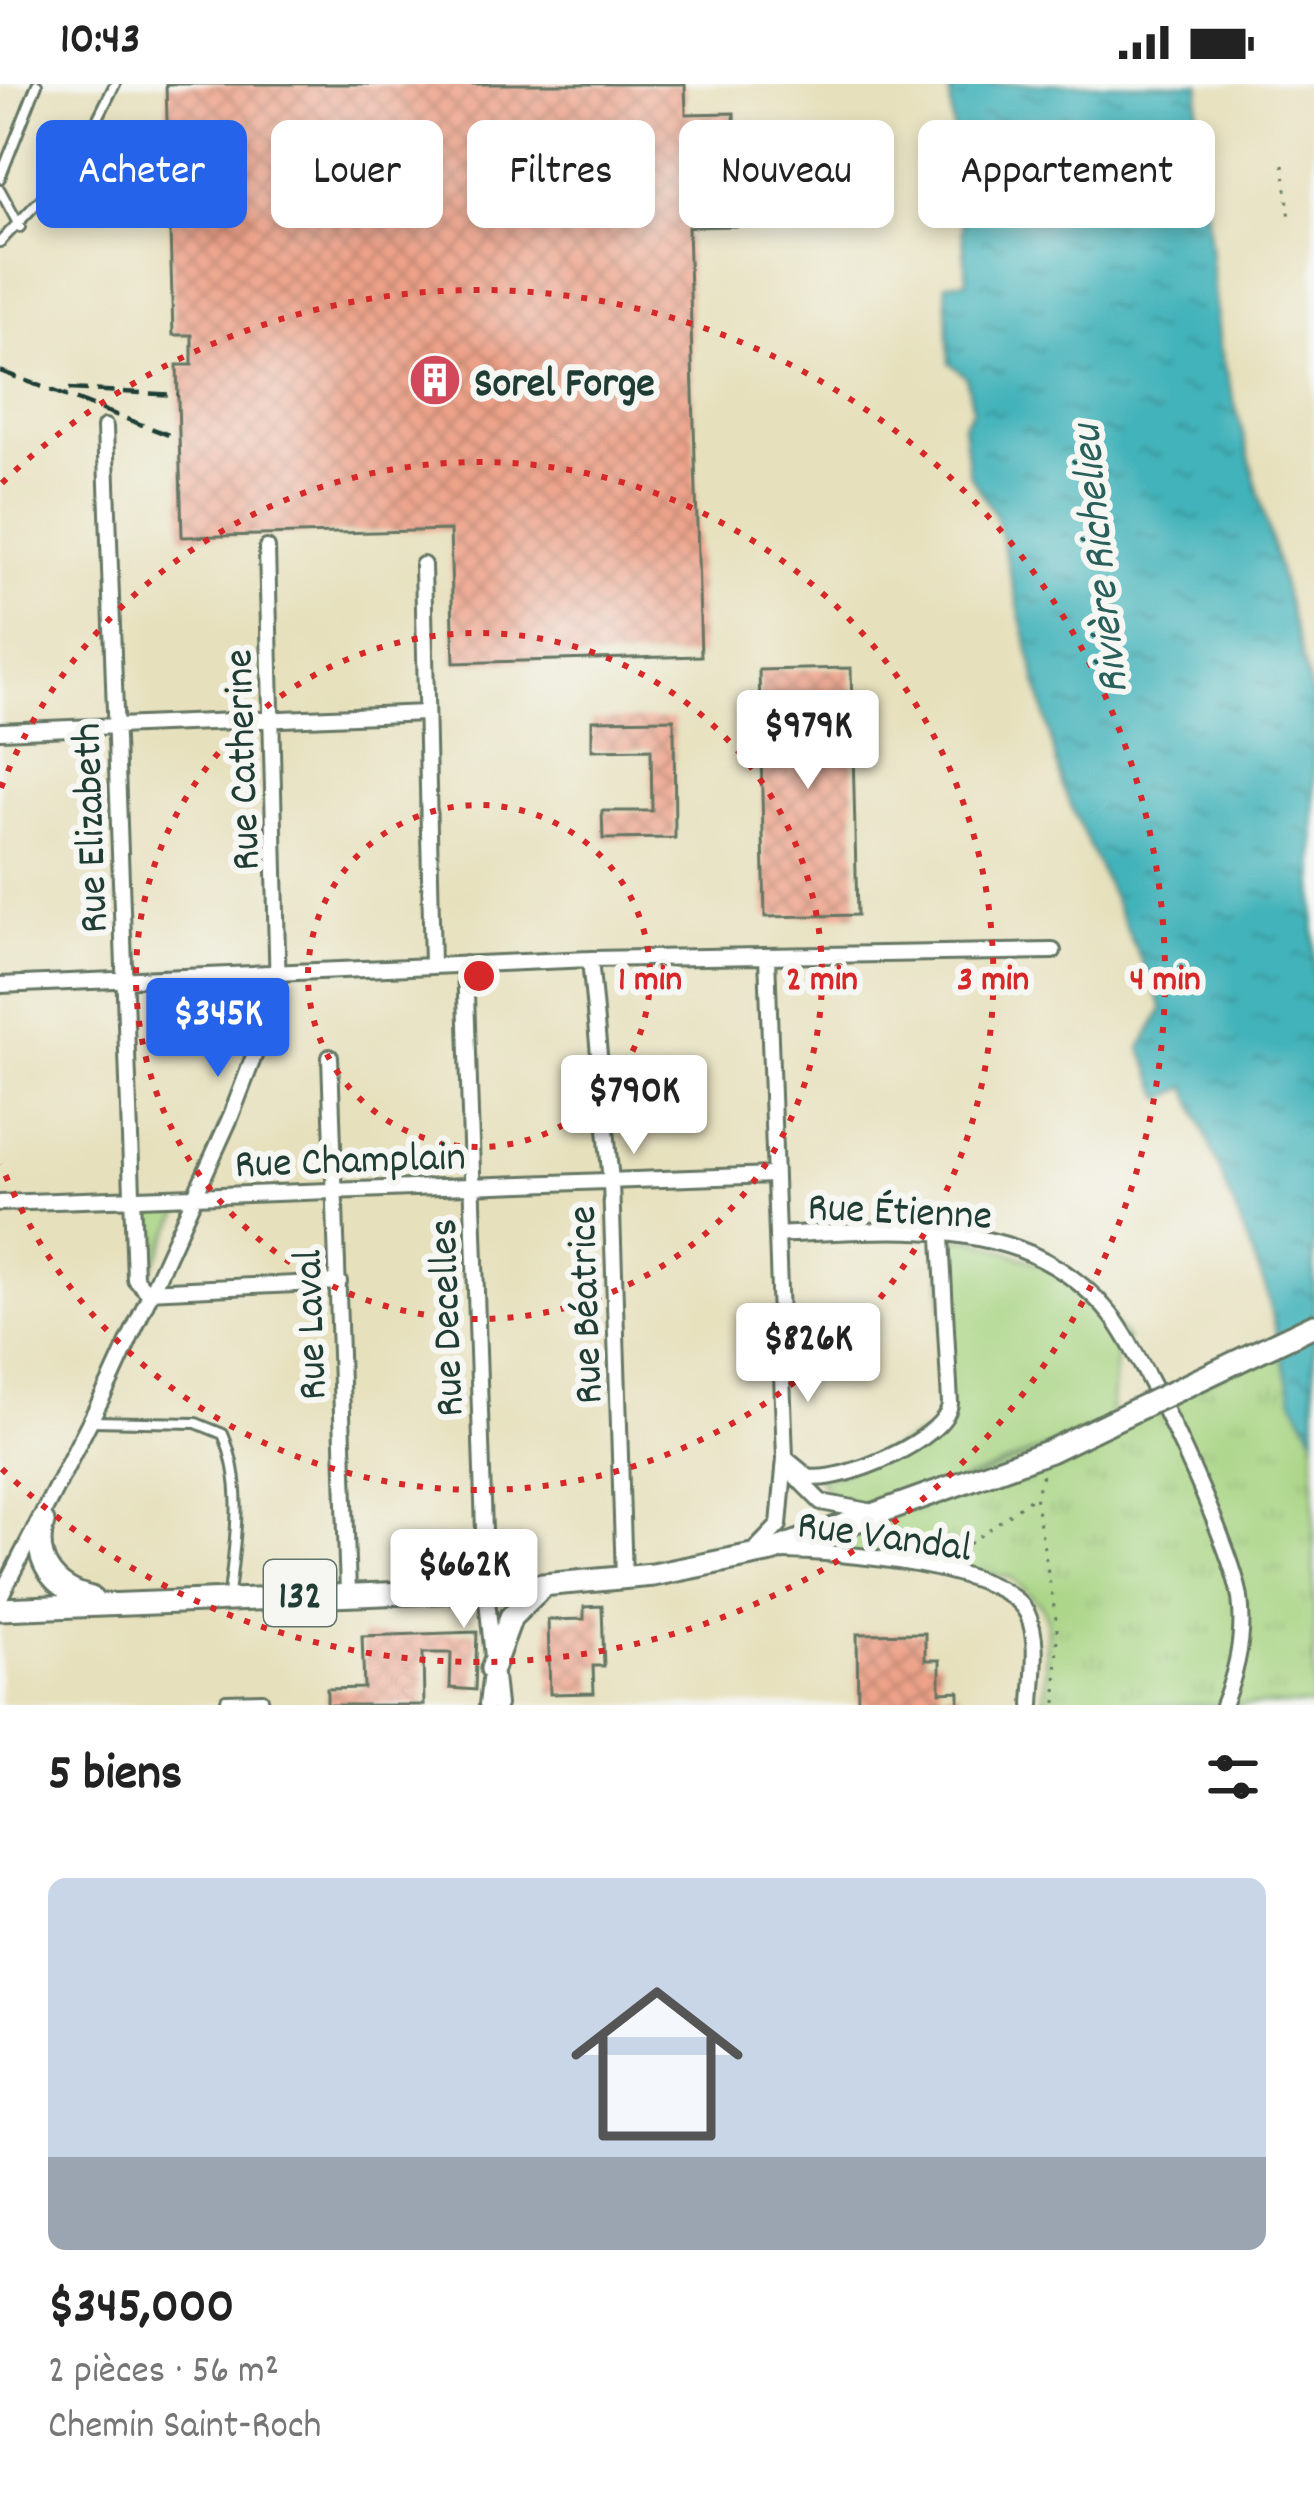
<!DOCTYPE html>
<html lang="fr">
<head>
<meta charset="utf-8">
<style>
	:root { --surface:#fff; --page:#f6f6f6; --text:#222; --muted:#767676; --accent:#2563eb }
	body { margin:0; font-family:Dekko,sans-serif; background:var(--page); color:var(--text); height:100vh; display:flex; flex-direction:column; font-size:45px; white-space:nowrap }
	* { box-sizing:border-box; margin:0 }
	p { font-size:39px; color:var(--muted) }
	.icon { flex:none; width:66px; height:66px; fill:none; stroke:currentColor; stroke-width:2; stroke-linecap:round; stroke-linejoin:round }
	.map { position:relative; height:1621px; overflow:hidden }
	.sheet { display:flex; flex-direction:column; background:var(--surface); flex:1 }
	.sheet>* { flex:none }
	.hud { position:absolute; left:36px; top:36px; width:1242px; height:108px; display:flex; gap:24px }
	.price { position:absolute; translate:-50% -102px; padding:0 27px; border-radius:12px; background:#fff; color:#222; font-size:39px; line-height:78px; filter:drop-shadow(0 3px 6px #0008) }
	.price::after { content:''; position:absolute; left:50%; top:72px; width:36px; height:27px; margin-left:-18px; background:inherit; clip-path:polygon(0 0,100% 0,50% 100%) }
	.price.current { background:var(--accent); color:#fff }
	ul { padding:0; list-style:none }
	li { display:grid; align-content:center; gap:24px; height:636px; padding:0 48px }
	li span { display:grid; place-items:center; height:372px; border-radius:18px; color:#555 }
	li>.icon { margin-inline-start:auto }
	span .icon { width:216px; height:216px; fill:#fffc; stroke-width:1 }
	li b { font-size:51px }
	h2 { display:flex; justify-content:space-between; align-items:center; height:144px; padding:0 48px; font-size:51px }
	.chip { padding:0 42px; border-radius:18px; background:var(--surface); box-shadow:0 6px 18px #0003; font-size:42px; line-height:108px }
	.chip.current { background:var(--accent); color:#fff }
	.status { display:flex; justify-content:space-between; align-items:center; height:84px; padding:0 60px; background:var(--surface); direction:ltr }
	.status svg { height:33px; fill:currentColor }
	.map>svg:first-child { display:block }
	.grass { fill:#a6d380; stroke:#62885a; stroke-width:3 }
	.park { fill:url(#park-tufts); stroke:#62885a; stroke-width:3 }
	.water { fill:url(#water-ripples); stroke:#317877; stroke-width:3 }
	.building { fill:url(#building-cross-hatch) }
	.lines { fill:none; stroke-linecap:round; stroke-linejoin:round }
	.service-casing { stroke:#657664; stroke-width:14 }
	.minor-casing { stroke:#657664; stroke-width:20 }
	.primary-casing { stroke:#657664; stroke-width:27 }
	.path { stroke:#657664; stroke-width:3; stroke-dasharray:3 9; stroke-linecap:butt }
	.service { stroke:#fff; stroke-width:8 }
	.minor { stroke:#fff; stroke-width:14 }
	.primary { stroke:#fff; stroke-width:21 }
	.rail { stroke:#1f3d34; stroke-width:4.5; stroke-dasharray:18 9; stroke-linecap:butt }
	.primary-bridge-casing { stroke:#657664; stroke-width:27; stroke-linecap:butt }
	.primary-bridge { stroke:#fff; stroke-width:21 }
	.ring { fill:none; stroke:#d62828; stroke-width:6; stroke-dasharray:6 12 }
	.labels { text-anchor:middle; stroke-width:12; stroke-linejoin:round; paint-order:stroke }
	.shield { fill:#f6f6f2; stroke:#60746d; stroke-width:3 }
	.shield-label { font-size:39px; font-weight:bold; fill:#1f3d34 }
	.poi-label { font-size:42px; font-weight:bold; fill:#1f3d34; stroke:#f6f6f2; text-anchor:start }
	.street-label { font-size:42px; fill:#1f3d34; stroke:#f6f6f2 }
	.water-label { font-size:45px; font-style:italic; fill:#2a605c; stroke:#f6f6f2 }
	.centre { fill:#d62828; stroke:#f6f6f2; stroke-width:6 }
	.ring-label { font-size:36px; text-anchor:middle; font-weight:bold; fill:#d62828; stroke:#f6f6f2; stroke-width:12; stroke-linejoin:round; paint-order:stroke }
</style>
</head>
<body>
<div class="status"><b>10:43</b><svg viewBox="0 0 49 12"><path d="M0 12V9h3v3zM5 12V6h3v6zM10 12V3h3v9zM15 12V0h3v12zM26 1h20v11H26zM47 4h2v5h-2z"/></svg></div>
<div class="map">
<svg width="1314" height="1621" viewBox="0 0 1314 1621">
	<defs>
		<pattern id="park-tufts" width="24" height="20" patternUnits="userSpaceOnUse" patternTransform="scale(3)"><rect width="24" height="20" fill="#a6d380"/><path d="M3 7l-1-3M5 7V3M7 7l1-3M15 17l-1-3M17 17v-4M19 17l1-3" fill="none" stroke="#8eb66f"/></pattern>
		<pattern id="water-ripples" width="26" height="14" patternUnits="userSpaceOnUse" patternTransform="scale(3)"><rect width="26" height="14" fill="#43b3ba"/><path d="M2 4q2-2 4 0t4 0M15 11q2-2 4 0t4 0" fill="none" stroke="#379398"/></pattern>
		<pattern id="building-cross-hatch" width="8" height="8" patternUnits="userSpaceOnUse" patternTransform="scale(3)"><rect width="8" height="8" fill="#eea289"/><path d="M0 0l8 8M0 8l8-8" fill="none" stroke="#c08571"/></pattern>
	</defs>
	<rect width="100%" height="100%" fill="#f6f6f2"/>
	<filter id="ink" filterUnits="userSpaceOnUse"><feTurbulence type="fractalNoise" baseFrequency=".00833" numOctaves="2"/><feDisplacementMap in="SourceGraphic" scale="24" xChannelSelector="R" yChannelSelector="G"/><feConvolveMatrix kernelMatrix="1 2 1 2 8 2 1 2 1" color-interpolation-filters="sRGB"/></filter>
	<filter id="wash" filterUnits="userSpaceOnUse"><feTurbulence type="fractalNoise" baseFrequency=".004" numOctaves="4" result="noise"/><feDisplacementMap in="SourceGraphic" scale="48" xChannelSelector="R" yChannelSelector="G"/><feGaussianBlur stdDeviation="2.7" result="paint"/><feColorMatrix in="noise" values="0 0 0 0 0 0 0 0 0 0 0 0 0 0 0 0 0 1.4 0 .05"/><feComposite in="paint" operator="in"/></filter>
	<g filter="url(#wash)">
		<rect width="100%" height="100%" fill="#e6e0bc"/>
		<!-- grass -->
		<path class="grass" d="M 941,1153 L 974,1155 L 1070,1192 L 1127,1255 L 1117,1266 L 1110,1338 L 891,1424 L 838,1419 L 818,1395 L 837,1391 L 945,1338 Z"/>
		<!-- park -->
		<path class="park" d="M 182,1124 L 148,1193 L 146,1127 Z
			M 1297,1260 L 1314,1291 L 1314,1621 L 1044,1621 L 1047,1535 L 1041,1521 L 1010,1493 L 800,1467 Z"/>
		<!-- water -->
		<path class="water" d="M 949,0 L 1200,0 L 1197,32 L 1220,263 L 1314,619 L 1314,1352 L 1292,1313 L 1266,1205 L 1187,1003 L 1163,1015 L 1141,964 L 1163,925 L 1063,704 L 996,432 L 969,389 L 963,341 L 973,325 L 966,293 L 949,278 L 946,199 L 967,197 Z"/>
		<g id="blocks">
			<!-- building -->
			<path class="building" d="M 166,0 L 685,0 L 686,30 L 734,29 L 737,142 L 688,143 L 701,572 L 454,579 L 450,446 L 182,453 L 177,281 L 192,281 L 192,251 L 173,251 Z
				M 851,584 L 857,831 L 765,833 L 759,586 Z
				M 674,635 L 675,754 L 603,755 L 602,727 L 652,727 L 651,665 L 592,666 L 592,636 Z
				M 602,1522 L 604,1582 L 593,1582 L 594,1609 L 550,1610 L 548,1536 L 584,1535 L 584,1523 Z
				M 477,1548 L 475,1606 L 450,1604 L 451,1569 L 423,1569 L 424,1621 L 327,1621 L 327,1605 L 364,1604 L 362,1552 Z
				M 925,1549 L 925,1576 L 940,1576 L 940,1608 L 959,1607 L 959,1619 L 858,1621 L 857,1550 Z"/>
		</g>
	</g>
	<g filter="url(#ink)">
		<use href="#blocks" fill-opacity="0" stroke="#657664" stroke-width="3"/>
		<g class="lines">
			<!-- service casing -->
			<g class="service-casing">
				<path id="service" d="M 0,94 L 37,0
					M 0,106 L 20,143
					M 0,158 L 76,78 L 115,0
					M 91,1337 L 196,1339 L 223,1350 C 245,1401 235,1457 229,1510
					M 226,1615 L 263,1614 L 263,1621"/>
			</g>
			<!-- minor casing -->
			<g class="minor-casing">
				<path id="minor" d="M 105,343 L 135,1195 L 147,1207 L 339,1198
					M 423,481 L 432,881
					M 0,647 L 425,629
					M 590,875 L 611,1098 L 624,1494
					M 465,880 L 486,1506 L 498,1621
					M 0,901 L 590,875 L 1053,867
					M 330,973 L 348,1508
					M 0,1119 L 774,1091
					M 777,1151 C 857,1147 956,1137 1031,1170 C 1062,1184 1090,1205 1111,1231 C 1143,1271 1233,1463 1240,1514 C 1245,1551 1237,1587 1223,1621
					M 785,1374 L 808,1393 C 841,1400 948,1355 950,1319 L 941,1153
					M 792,1389 L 821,1418 L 868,1427
					M 755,1466 L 779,1441 L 785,1374 L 767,872
					M 783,1467 C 838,1468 1001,1480 1027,1529 C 1040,1556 1033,1593 1032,1621
					M 0,1513 L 111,1296 L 231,1032 L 278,909 L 267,464
					M 487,1621 L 490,1596"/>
			</g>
			<!-- primary casing -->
			<g class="primary-casing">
				<path id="primary" d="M 1274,1260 L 1314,1241
					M 43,1438 C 32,1476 53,1505 91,1514
					M 0,1525 L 486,1506 L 653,1491 L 772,1467 L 1050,1367 L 1110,1338
					M 492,1585 L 511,1533 L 543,1502"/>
			</g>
			<!-- path -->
			<path class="path" d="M 1283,80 L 1290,135
				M 1042,1391 L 1035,1412 L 1057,1541 L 1056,1621
				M 950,1474 L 1034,1412"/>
			<!-- service -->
			<use href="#service" class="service"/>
			<!-- minor -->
			<use href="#minor" class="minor"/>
			<!-- primary -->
			<use href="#primary" class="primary"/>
			<!-- rail -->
			<path class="rail" d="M 0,287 L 174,353
				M 69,305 L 178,311"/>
			<!-- primary-bridge casing -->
			<g class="primary-bridge-casing">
				<path id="primary-bridge" d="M 1110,1338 L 1274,1260"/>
			</g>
			<!-- primary-bridge -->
			<use href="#primary-bridge" class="primary-bridge"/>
		</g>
	</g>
	<!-- distance rings -->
	<g class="ring">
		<circle cx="479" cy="892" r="171"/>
		<circle cx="479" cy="892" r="343"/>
		<path d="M1 704A514 514 0 1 1 1 1080"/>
		<path d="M2 399A686 686 0 1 1 2 1385"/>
	</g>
	<!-- icons -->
	<defs>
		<g id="building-disc" transform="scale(2.7)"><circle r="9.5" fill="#d1495b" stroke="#f6f6f2"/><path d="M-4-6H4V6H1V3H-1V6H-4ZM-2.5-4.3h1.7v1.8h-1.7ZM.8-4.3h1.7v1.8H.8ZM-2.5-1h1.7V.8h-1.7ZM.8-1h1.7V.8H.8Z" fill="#fff"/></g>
	</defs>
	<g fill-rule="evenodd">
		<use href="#building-disc" x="435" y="296"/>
	</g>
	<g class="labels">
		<!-- shield labels -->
		<rect class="shield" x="264" y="1476" width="72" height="66" rx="9"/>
		<g class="shield-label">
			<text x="300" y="1523">132</text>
		</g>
		<!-- poi labels -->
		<g class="poi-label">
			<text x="474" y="311">Sorel Forge</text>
		</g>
		<!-- street labels -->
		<g class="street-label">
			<text transform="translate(239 676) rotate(-92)" y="15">Rue Catherine</text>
			<text transform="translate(87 744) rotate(-92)" y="15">Rue Elizabeth</text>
			<text transform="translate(350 1073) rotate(-2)" y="15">Rue Champlain</text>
			<text transform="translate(900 1124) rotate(3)" y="15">Rue Étienne</text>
			<text transform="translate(582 1221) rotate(-92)" y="15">Rue Béatrice</text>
			<text transform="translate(443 1234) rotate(-92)" y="15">Rue Decelles</text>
			<text transform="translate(307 1241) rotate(-92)" y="15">Rue Laval</text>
			<text transform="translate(885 1449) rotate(8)" y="15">Rue Vandal</text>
		</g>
		<!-- water labels -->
		<g class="water-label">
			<text transform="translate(1096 476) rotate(-96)" y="16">Rivière Richelieu</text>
		</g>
	</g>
	<circle cx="479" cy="892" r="18" class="centre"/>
	<g class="ring-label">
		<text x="650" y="905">1 min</text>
		<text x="822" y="905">2 min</text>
		<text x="993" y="905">3 min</text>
		<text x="1165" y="905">4 min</text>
	</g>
</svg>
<b class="price" style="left:808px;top:708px">$979K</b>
<b class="price current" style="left:218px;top:996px">$345K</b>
<b class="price" style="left:634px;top:1073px">$790K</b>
<b class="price" style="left:808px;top:1321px">$826K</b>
<b class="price" style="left:464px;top:1547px">$662K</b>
<div class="hud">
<a class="chip current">Acheter</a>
<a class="chip">Louer</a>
<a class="chip">Filtres</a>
<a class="chip">Nouveau</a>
<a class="chip">Appartement</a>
</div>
</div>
<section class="sheet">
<h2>5 biens<svg class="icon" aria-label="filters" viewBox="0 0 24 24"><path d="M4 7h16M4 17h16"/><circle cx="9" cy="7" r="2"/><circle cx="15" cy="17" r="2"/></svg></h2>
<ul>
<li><span style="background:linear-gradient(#c9d6e8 75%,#9aa5b1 0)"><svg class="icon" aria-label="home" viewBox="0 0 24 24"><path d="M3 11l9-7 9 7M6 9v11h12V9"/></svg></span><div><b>$345,000</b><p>2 pièces · 56 m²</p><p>Chemin Saint-Roch</p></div></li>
</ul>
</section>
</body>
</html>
